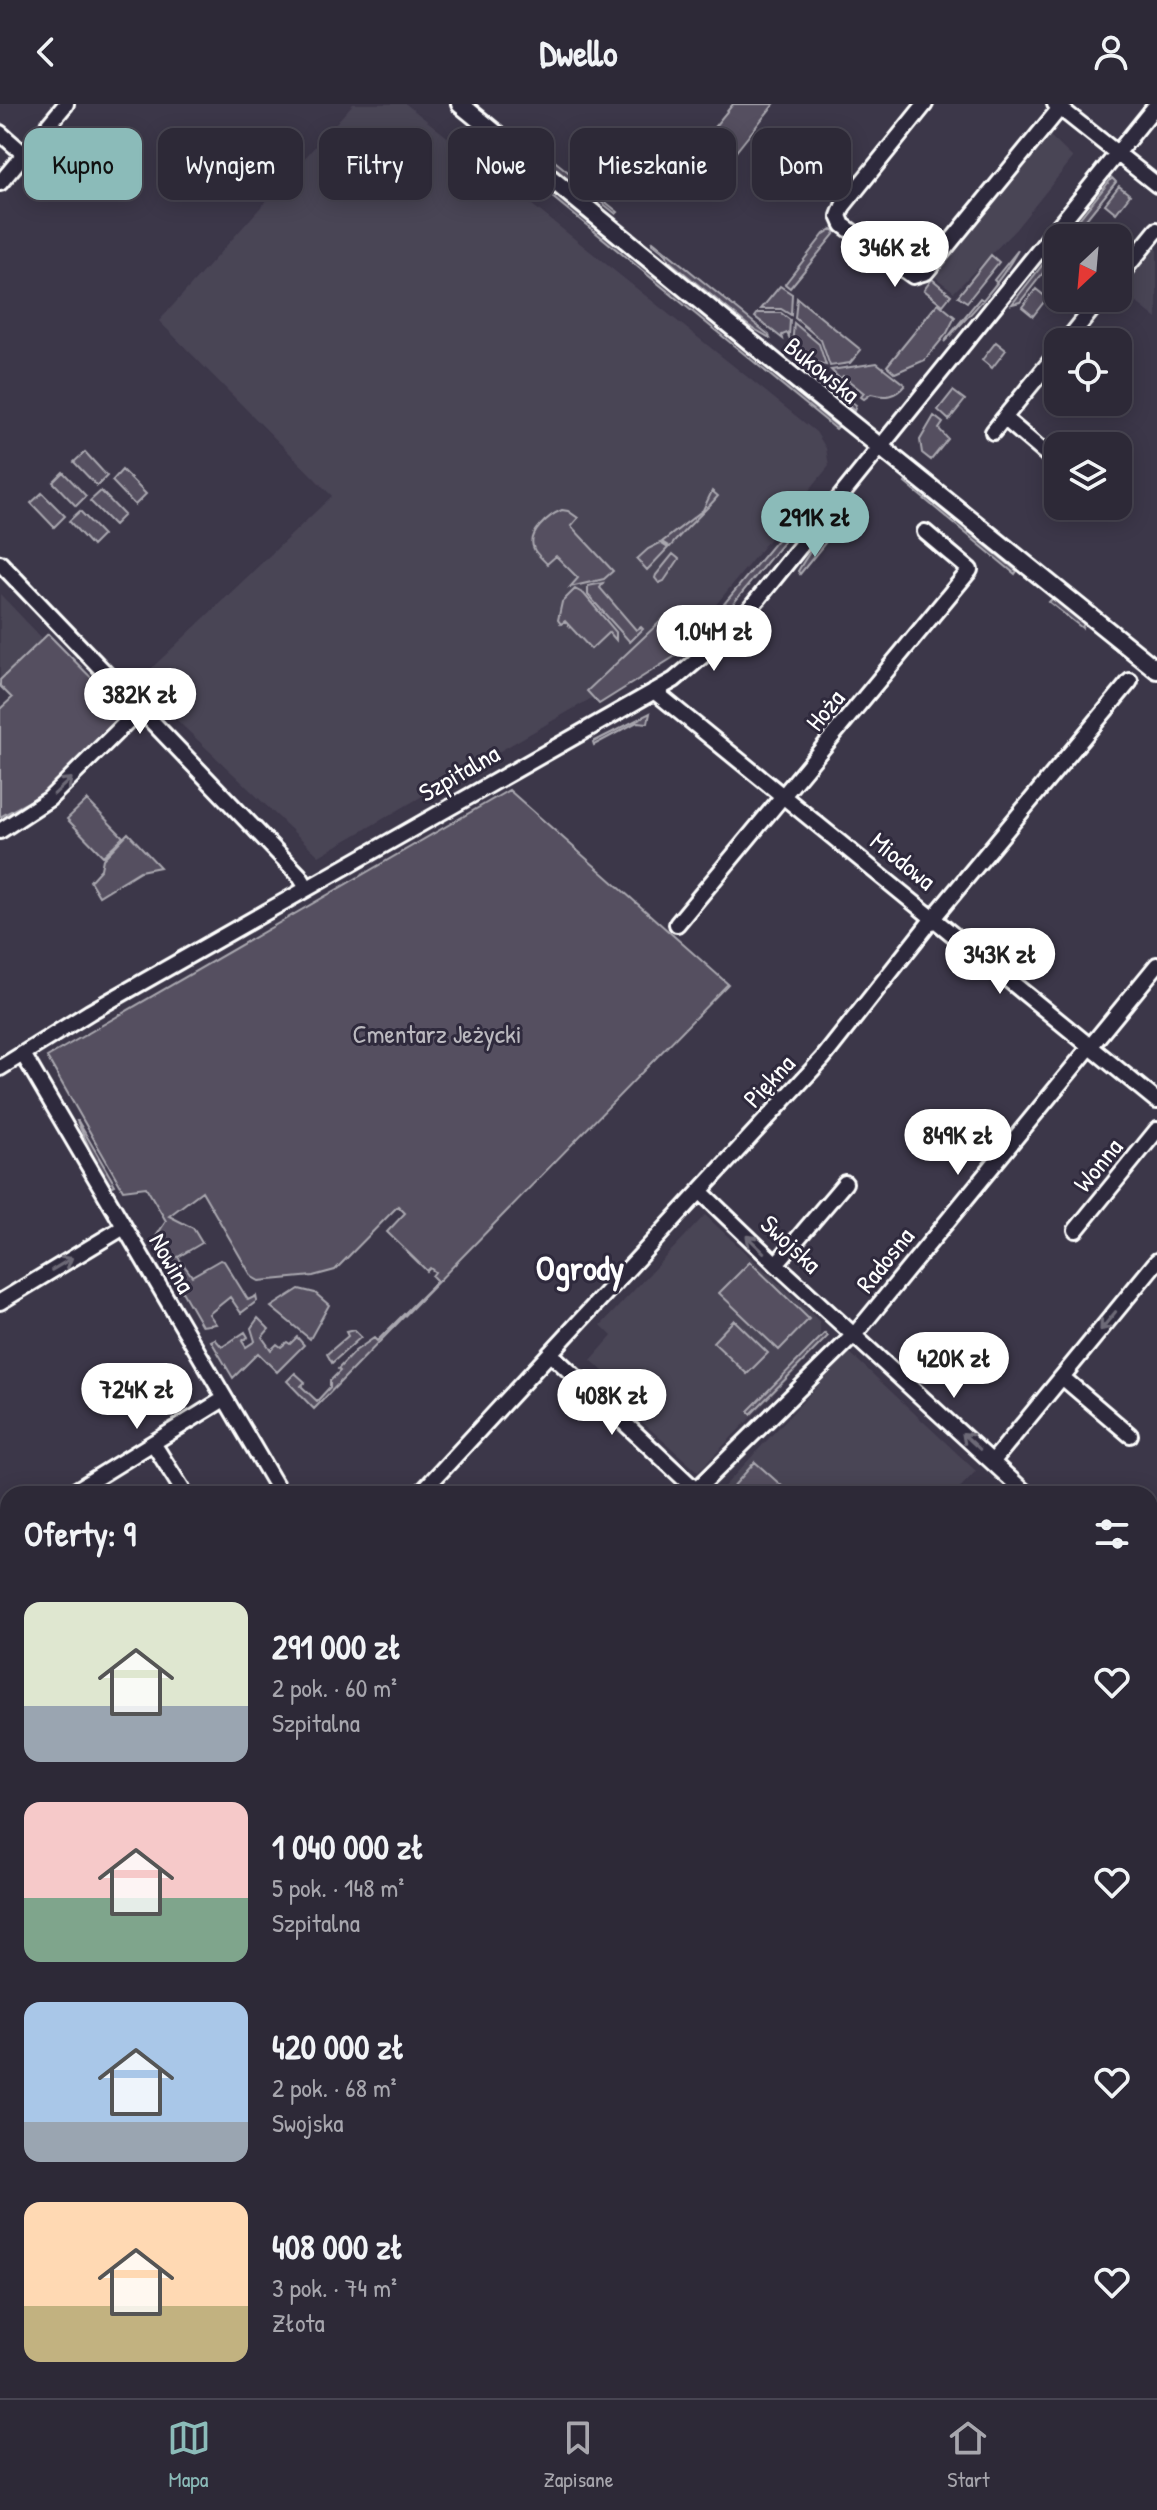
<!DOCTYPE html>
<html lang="pl">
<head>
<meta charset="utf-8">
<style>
	:root { --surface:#2d2937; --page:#393542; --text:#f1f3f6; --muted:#a7a6ad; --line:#484552; --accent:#8bbbb9 }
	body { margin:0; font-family:"Patrick Hand",sans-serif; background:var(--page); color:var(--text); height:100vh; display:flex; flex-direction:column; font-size:30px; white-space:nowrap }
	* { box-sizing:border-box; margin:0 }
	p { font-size:26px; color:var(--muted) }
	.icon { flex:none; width:44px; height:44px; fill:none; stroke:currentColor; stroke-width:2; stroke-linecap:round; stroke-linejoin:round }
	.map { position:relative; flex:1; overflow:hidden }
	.drawer { position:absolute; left:0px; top:1382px; width:1158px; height:912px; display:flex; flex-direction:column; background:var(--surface); border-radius:24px 24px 0 0; box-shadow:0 4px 20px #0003,0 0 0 2px var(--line) }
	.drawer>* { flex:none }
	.top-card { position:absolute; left:24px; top:24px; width:1110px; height:72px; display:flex; gap:16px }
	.needle { width:52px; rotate:206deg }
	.fabs { position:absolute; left:1044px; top:120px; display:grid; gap:16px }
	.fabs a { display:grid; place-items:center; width:88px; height:88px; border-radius:16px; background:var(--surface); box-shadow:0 4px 20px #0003,0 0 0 2px var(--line); font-size:40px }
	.price { position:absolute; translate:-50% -68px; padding:0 18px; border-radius:28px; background:#fff; color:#222; font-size:26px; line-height:52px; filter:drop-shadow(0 2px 4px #0008) }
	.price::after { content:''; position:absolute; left:50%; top:48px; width:24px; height:18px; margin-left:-12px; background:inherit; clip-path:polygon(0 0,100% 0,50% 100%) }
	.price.current { background:var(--accent); color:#111 }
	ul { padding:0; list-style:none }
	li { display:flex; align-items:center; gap:24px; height:200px; padding:0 24px }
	li span { display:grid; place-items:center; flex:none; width:224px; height:160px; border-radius:16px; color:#555 }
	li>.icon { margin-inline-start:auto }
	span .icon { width:96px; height:96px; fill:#fffc; stroke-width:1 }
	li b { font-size:34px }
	h2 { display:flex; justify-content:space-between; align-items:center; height:96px; padding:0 24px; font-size:34px }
	.chip { padding:0 28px; border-radius:16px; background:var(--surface); box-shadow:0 4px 20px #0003,0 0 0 2px var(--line); font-size:28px; line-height:72px }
	.chip.current { background:var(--accent); color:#111 }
	header { display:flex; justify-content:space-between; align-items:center; height:104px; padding:0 24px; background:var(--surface); font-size:36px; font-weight:700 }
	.tabs { display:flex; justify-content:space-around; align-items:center; height:112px; border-top:2px solid var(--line); background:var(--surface); font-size:22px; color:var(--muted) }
	.tabs a { display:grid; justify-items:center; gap:4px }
	.tabs .current { color:var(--accent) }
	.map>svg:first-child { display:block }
	.built { fill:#494455 }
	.green { fill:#555060; stroke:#aaa8b0; stroke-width:2 }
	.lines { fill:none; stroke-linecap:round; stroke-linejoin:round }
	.minor-casing { stroke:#fff; stroke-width:20 }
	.major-casing { stroke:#fff; stroke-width:22 }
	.minor { stroke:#2f2a3d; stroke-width:14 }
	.major { stroke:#2f2a3d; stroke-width:16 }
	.oneway { stroke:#6d6a77 }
	.labels { text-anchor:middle; stroke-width:6; stroke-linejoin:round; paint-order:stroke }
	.street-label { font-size:26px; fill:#fff; stroke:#2f2a3d }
	.park-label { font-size:26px; fill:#bbb9bf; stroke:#2f2a3d }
	.district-label { font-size:34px; font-weight:bold; fill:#fff; stroke:#2f2a3d }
</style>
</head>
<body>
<header><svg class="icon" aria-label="back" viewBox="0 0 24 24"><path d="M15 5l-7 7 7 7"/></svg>Dwello<svg class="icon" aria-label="person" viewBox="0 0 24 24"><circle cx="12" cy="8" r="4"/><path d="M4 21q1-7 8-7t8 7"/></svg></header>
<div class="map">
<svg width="1157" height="2294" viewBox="0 0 1157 2294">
	<rect width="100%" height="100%" fill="#3c3749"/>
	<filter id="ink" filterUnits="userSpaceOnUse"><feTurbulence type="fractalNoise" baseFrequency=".0125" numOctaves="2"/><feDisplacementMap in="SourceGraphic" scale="16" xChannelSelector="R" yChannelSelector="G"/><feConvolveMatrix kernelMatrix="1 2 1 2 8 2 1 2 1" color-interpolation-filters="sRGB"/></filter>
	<g filter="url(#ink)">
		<!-- built -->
		<path class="built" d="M 353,0 L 406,0 L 816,328 L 826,344 L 829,362 L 701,519 L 678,544 L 319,752 L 137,578 L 332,392 L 159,217 Z
			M 1048,30 L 1073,54 L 1016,125 L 954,188 L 935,173 Z
			M 1157,139 L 1157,215 L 1122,187 Z
			M 0,490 L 43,535 L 0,576 Z
			M 705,1111 L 820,1218 L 820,1242 L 698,1368 L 603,1283 L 605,1269 L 591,1256 L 612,1232 L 601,1221 Z
			M 849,1248 L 976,1367 L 954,1390 L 718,1389 Z
			M 512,2286 L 628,2286 L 615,2294 L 517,2294 Z"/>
		<!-- green -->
		<path class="green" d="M 733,0 L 774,0 L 703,89 L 687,76 L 684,60 Z
			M 531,38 L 618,108 L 616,110 L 601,98 L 596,98 L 552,62 L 548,55 L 529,39 Z
			M 1112,74 L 1116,78 L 1071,134 L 1064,134 Z
			M 1119,82 L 1130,91 L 1116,109 L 1105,100 Z
			M 540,83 L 565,97 L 838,323 L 836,325 Z
			M 832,125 L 836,128 L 790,184 L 785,180 L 824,130 Z
			M 653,137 L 769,231 L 770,234 L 749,222 L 668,156 L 667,151 L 652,139 Z
			M 1058,141 L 1058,150 L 1020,198 L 1012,200 Z
			M 1018,146 C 998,182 972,209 944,238 L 980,194 L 983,196 L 997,179 L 994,176 Z
			M 991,151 L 999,158 L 967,198 L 958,192 Z
			M 932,175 L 951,191 L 943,201 L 924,186 Z
			M 780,182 L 792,190 L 791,211 L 781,205 L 761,205 Z
			M 1036,185 L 1047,194 L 1033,212 L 1022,203 Z
			M 797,194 L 861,246 L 850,259 L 830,262 L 821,236 L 795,214 Z
			M 938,199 L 955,213 L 947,229 L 925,256 L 895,269 L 887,262 Z
			M 758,209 L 781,209 L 790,216 L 789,233 L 787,229 L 782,231 L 783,235 L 755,213 Z
			M 794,219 L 819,240 L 826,261 L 808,256 L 809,254 L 792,242 Z
			M 996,238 L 1006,246 L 992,264 L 982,256 Z
			M 877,259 L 905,281 C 895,293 885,294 871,290 L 864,295 L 861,293 L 864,289 L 843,272 L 840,275 L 831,266 Z
			M 811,266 L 856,301 L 854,307 Z
			M 953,287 L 965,296 L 949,316 L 938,306 Z
			M 934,312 L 943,319 L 939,325 L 948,335 L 931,356 L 922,349 L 920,336 Z
			M 85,348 L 107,372 L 97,382 L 74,358 Z
			M 122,366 L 146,390 L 135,401 L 112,377 Z
			M 63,368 L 86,392 L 76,402 L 53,378 Z
			M 906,377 L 1017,467 L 1015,470 L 905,379 Z
			M 101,387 L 124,411 L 114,421 L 90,397 Z
			M 712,387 L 718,392 C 702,411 685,424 670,443 L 662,438 L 703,406 Z
			M 42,389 L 65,412 L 54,423 L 31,399 Z
			M 810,396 L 815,399 L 711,527 L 710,526 L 714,512 Z
			M 858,398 L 800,470 L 798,467 C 810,446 837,408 858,398 Z
			M 562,406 L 568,407 L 578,414 L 571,422 L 613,467 L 604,475 L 570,483 L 578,474 L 556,452 L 547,460 C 544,456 536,450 534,445 C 526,430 549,411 562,406 Z
			M 80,407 L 103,431 L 92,442 L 69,417 Z
			M 660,439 L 668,444 L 647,466 L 637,455 L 648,445 Z
			M 673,450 L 679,455 L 664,477 L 659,479 L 655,474 L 656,471 Z
			M 603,479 L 600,484 L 636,526 L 641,523 L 643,525 L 630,538 L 588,491 L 588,482 Z
			M 575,485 L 584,490 L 616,528 L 616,536 L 609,528 L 591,545 L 565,517 L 561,520 L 558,516 L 562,498 Z
			M 1054,493 L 1084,519 L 1082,524 L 1049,498 Z
			M 664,514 L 668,520 L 662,527 L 676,541 L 677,551 L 599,600 L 587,587 Z
			M 48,530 L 128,611 L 45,689 L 0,713 L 0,605 L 12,594 L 0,582 L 0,576 Z
			M 650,609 L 648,619 L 637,618 L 594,641 L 593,638 Z
			M 509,686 L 728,880 L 314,1305 L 287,1277 L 295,1269 L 305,1278 L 301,1282 L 317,1297 L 330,1283 L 330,1277 L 340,1267 L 338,1265 L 355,1247 L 374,1234 L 377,1237 L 437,1177 L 432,1172 L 435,1168 L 430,1164 L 427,1167 L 387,1128 L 405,1109 L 398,1102 L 335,1166 L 313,1172 L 259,1177 L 252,1173 L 202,1087 L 169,1112 L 193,1124 L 202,1139 L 178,1153 L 192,1172 L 220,1156 L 224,1157 L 248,1196 L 256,1192 L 257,1197 L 241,1209 L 230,1193 L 209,1210 L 216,1220 L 202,1222 L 153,1137 L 166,1117 L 146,1083 L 123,1086 L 47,953 Z
			M 87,696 L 123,733 L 103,752 L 67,715 Z
			M 128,729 L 160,763 L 140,767 L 99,792 L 90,777 L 101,765 L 103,755 Z
			M 77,1017 L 78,1017 L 115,1081 L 109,1084 L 105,1079 Z
			M 750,1158 L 809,1215 L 779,1246 L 719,1189 Z
			M 299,1185 L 315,1189 L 329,1201 L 310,1235 L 271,1203 Z
			M 258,1214 L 269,1225 L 262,1233 L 271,1246 L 277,1240 L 281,1243 L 287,1238 L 290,1240 L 297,1233 L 304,1241 L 277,1268 L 258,1249 L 233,1274 L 211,1237 L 215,1235 L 222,1243 L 245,1228 L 248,1233 L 242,1237 L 246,1243 L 255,1237 L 251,1224 Z
			M 734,1216 L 768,1249 L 747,1270 L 713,1238 Z
			M 354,1226 L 361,1233 L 332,1259 L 327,1250 L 348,1232 L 346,1228 Z
			M 825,1229 L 828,1232 L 751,1310 L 748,1307 Z
			M 755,1358 L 791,1390 L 737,1390 L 731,1385 Z
			M 0,1685 L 8,1698 L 8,2167 L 0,2168 Z
			M 1157,1877 L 1157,2091 L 1150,2083 L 1150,1880 Z
			M 468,2286 L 512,2286 L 516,2294 L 467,2294 Z
			M 699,2286 L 1142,2286 L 1141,2294 L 705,2294 Z"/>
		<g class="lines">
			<!-- minor casing -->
			<g class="minor-casing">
				<path id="minor" d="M 925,0 L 843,102 L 839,112 L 843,121 L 913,172 L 926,168 L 1060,4
					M 1055,0 L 1157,81
					M 0,29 L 24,50
					M 0,79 L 66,0
					M 1118,174 L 1157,126
					M 1066,238 L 1101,194
					M 1058,248 L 1004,314 L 1058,360
					M 993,328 L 1004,314
					M 0,459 L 299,771 L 307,784
					M 654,587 L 1157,997
					M 0,727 L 49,695 L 140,605
					M 677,820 L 970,466 L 925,428
					M 23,950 L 281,1390
					M 0,964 L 90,908 L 674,576 L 732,527 L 1157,0
					M 700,1087 L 776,1160 L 1027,1390
					M 1076,1126 L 1157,1026
					M 776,1160 L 845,1079
					M 0,1198 L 124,1123
					M 550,1249 L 700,1390
					M 1062,1273 L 1130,1331
					M 153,1339 L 185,1390
					M 993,1357 L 1157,1157
					M 70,1390 L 224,1295
					M 420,1390 L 823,954 L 934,813 L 1130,577
					M 692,1390 L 855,1230 L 1157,861
					M 0,1432 L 8,1427
					M 1150,1501 L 1157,1508
					M 1150,1526 L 1157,1519
					M 1150,1562 L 1157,1555
					M 0,1594 L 8,1607
					M 0,1652 L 8,1665
					M 354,2286 L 356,2294
					M 398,2294 L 405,2286
					M 426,2294 L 434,2286
					M 1151,2294 L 1156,2234"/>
			</g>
			<!-- major casing -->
			<g class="major-casing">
				<path id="major" d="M 460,0 L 781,263 L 1157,566
					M 0,2174 L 8,2174
					M 0,2200 L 8,2200
					M 0,2220 L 8,2220
					M 0,2245 L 8,2244
					M 253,2286 L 271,2294
					M 307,2286 L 312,2288
					M 446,2286 L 448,2294"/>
			</g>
			<!-- minor -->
			<use href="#minor" class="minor"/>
			<!-- major -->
			<use href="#major" class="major"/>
		</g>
		<!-- one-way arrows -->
		<defs><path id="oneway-shaft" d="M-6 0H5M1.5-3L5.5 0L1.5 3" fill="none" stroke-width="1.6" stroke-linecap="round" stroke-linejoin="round" transform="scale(2)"/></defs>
		<g class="oneway">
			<use href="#oneway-shaft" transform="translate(63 682) rotate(-43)"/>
			<use href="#oneway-shaft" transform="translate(755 1140) rotate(-136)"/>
			<use href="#oneway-shaft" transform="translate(62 1160) rotate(-31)"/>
			<use href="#oneway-shaft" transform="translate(1108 1217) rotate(129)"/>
			<use href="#oneway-shaft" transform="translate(971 1337) rotate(-137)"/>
		</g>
	</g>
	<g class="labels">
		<!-- street labels -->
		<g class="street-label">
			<text transform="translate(822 266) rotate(39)" y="9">Bukowska</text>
			<text transform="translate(825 606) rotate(-51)" y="9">Hoża</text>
			<text transform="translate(459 669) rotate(-30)" y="9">Szpitalna</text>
			<text transform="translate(903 757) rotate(39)" y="9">Miodowa</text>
			<text transform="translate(769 977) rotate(-47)" y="9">Piękna</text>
			<text transform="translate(1098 1061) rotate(-51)" y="9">Wonna</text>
			<text transform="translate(791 1140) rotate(43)" y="9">Swojska</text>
			<text transform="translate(885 1156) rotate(-51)" y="9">Radosna</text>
			<text transform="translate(172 1159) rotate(60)" y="9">Nowina</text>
		</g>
		<!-- park labels -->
		<g class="park-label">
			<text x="437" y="939">Cmentarz Jeżycki</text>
		</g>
		<!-- district labels -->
		<g class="district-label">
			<text x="580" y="1176">Ogrody</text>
		</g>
	</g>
</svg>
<div class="fabs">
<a><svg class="needle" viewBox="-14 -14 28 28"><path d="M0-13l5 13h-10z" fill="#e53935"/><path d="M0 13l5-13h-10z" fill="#a7a6ad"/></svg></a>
<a><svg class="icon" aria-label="locate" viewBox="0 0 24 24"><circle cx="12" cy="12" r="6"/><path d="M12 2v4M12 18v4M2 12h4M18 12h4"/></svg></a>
<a><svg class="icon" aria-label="layers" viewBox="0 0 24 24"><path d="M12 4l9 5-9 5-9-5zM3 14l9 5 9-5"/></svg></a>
</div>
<b class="price" style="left:895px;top:185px">346K zł</b>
<b class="price current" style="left:815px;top:455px">291K zł</b>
<b class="price" style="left:714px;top:569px">1.04M zł</b>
<b class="price" style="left:140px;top:632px">382K zł</b>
<b class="price" style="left:1000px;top:892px">343K zł</b>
<b class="price" style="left:958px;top:1073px">849K zł</b>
<b class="price" style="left:954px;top:1296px">420K zł</b>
<b class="price" style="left:137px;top:1327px">724K zł</b>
<b class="price" style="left:612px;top:1333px">408K zł</b>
<div class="top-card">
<a class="chip current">Kupno</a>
<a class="chip">Wynajem</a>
<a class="chip">Filtry</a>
<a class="chip">Nowe</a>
<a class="chip">Mieszkanie</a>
<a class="chip">Dom</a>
</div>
<section class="drawer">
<h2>Oferty: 9<svg class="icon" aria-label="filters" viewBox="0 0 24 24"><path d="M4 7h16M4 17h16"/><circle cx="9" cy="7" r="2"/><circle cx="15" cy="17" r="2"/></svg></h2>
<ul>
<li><span style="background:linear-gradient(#dfe7d0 65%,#9aa5b1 0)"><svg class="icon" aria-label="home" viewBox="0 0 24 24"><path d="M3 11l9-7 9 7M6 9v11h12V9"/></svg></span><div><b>291 000 zł</b><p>2 pok. · 60 m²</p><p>Szpitalna</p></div><svg class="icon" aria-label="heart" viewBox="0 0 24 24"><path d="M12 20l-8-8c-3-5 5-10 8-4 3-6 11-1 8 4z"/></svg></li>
<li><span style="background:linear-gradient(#f6c9c9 60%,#7fa58c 0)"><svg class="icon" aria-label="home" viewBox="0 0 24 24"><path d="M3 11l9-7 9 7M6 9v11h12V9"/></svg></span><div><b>1 040 000 zł</b><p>5 pok. · 148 m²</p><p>Szpitalna</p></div><svg class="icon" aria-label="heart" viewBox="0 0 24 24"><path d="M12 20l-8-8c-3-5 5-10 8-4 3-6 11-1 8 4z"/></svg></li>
<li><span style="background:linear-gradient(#a9c7e8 75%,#9aa5b1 0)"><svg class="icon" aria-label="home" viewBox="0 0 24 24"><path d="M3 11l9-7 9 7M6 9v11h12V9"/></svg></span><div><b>420 000 zł</b><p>2 pok. · 68 m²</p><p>Swojska</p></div><svg class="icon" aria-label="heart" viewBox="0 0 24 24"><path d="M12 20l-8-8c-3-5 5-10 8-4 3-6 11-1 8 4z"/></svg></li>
<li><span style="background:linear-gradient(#ffd9b3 65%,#c2b280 0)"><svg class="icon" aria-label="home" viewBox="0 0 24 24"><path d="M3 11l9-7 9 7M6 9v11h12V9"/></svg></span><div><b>408 000 zł</b><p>3 pok. · 74 m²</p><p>Złota</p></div><svg class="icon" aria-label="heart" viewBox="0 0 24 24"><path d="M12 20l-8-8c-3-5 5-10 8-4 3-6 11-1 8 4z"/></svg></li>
</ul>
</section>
</div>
<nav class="tabs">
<a class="current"><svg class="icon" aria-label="map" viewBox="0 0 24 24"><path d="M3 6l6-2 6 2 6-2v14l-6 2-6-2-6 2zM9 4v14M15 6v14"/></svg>Mapa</a>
<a><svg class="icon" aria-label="saved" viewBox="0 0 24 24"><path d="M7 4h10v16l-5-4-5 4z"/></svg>Zapisane</a>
<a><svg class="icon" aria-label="home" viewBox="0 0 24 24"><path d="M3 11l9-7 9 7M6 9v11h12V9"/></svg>Start</a>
</nav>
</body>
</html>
